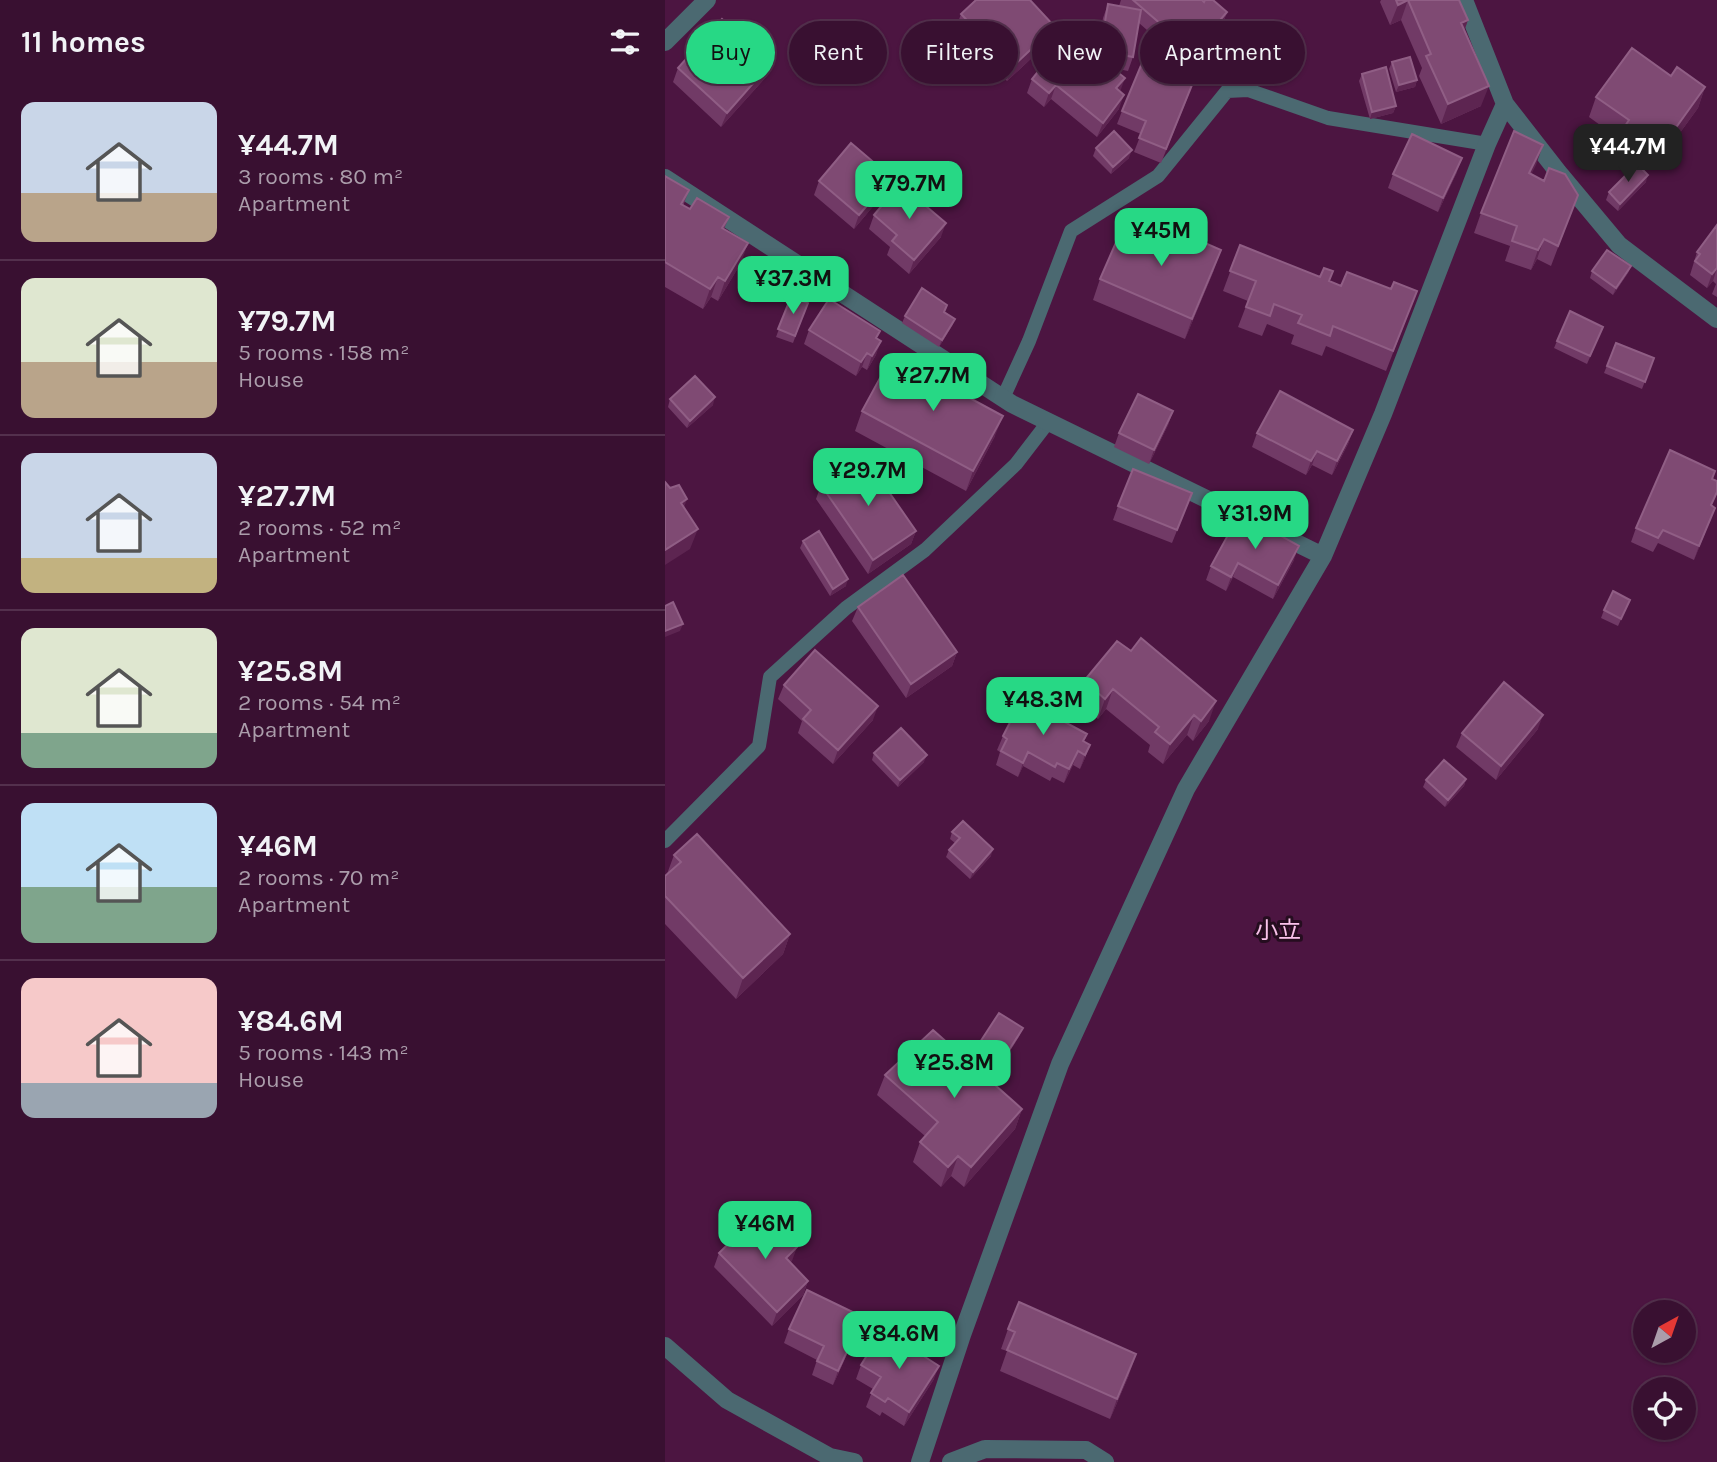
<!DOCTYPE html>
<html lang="en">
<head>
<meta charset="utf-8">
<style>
	:root { --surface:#391031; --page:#441e3d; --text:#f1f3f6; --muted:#ab9dab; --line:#53304d; --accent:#27d885 }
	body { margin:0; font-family:Karla,"Noto Sans JP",sans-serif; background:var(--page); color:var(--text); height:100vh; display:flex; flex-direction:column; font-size:26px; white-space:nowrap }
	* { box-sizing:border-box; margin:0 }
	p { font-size:23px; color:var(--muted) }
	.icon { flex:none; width:38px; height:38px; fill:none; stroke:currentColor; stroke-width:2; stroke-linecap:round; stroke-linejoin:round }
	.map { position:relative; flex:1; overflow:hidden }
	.side { display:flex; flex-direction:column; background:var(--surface); width:665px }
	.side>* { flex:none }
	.guide { position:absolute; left:21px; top:21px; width:665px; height:63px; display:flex; gap:14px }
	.needle { width:46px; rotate:40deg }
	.tools { position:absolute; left:968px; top:1300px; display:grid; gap:14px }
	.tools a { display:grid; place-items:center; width:63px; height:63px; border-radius:50%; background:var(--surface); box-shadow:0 2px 5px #0004,0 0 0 2px var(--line); font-size:35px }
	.price { position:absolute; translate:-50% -60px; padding:0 16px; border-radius:14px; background:var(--accent); color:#111; font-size:23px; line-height:46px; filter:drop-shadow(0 2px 4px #0008) }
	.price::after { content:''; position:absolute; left:50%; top:42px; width:21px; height:16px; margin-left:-10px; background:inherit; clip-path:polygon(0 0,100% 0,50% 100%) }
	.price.active { background:#222; color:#fff }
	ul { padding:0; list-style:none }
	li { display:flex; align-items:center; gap:21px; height:175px; padding:0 21px }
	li+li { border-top:2px solid var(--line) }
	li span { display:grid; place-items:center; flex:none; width:196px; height:140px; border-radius:14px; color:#555 }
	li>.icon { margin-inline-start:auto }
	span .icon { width:84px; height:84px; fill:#fffc; stroke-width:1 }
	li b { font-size:30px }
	h2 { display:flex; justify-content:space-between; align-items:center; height:84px; padding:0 21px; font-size:30px }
	.tag { padding:0 24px; border-radius:32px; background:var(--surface); box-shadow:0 2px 5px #0004,0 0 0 2px var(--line); font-size:24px; line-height:63px }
	.tag.active { background:var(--accent); color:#111 }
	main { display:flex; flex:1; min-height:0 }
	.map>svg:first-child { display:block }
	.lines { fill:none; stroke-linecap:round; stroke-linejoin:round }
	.lane { stroke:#4b6971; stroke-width:14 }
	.street { stroke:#4b6971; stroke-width:18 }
	.wall { fill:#713a66 }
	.shaded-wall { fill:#5d2551 }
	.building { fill:#7f4a73; stroke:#905e85; stroke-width:2 }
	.labels { text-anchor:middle; stroke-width:6; stroke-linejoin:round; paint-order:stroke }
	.quarter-label { font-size:23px; fill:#f9c2ea; stroke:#250d1f }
</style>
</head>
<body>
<main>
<section class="side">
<h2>11 homes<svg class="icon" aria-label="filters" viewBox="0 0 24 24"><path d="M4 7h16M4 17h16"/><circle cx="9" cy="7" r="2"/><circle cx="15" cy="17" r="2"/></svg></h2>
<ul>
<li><span style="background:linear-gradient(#c9d6e8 65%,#b9a48a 0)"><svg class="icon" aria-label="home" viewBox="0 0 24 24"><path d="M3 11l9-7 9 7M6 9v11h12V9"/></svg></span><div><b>¥44.7M</b><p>3 rooms · 80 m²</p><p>Apartment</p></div></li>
<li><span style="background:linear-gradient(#dfe7d0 60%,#b9a48a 0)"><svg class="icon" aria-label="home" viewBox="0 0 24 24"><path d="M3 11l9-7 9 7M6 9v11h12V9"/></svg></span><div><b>¥79.7M</b><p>5 rooms · 158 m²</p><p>House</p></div></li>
<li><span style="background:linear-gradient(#c9d6e8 75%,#c2b280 0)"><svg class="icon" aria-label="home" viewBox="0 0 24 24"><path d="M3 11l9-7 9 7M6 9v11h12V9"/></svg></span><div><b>¥27.7M</b><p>2 rooms · 52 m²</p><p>Apartment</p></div></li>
<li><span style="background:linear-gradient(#dfe7d0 75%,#7fa58c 0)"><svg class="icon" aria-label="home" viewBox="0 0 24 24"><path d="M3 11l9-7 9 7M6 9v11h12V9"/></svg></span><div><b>¥25.8M</b><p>2 rooms · 54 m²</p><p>Apartment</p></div></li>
<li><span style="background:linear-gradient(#bfe0f5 60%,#7fa58c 0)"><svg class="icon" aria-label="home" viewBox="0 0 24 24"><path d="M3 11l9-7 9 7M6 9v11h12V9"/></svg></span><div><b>¥46M</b><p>2 rooms · 70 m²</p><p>Apartment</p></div></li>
<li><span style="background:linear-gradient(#f6c9c9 75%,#9aa5b1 0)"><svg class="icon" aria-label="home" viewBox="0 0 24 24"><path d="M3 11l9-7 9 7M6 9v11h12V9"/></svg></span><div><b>¥84.6M</b><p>5 rooms · 143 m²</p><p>House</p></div></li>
</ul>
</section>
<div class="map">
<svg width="1052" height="1462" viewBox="0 0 1052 1462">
	<rect width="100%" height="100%" fill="#4c1541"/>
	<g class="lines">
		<!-- lane -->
		<path class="lane" d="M 338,398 L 364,341 L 406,231 L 493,176 L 562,91 L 583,90 L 663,118 L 822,144
			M 0,841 L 94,746 L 105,677 L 181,608 L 260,550 L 351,464 L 384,421"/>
		<!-- street -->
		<path class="street" d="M 799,0 L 840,104 L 893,172 L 954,245 L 1052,319
			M 0,42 L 42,0
			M 0,178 L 347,404 L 658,556
			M 0,1346 L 62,1400 L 165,1457 L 189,1462
			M 255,1462 L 297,1335 L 395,1064 L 521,789 L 658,556 L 718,414 L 822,144 L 840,104
			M 286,1462 L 320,1449 L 421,1450 L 440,1462"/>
	</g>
	<!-- wall -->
	<path class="wall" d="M 456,0 L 537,0 L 562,12 L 557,26 L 539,47 L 531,40 L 515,59 L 474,23 L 468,57 L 463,71 L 448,68 L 455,91 L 454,109 L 432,137 L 386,99 L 379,107 L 362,93 L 367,79 L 432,55 L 438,18 L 443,4 L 455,7 L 454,6 Z
		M 716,0 L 794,0 L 803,20 L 799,31 L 816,106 L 776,124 L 754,76 L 757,68 L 736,20 L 725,25 L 715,2 Z
		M 296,14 L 385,41 L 342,81 L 291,28 Z
		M 727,62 L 752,80 L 750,87 L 731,92 L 724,69 Z
		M 106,63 L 101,77 L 56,127 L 8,82 L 13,68 Z
		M 697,74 L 731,106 L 728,113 L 705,119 L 694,81 Z
		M 1006,76 L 1040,87 L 1033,108 L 990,167 L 977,158 L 973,165 L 981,182 L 953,211 L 941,200 L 944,192 L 969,167 L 948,152 L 953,138 L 924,117 L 931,97 Z
		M 524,94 L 496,163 L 469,152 L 476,134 L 452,124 L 457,111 Z
		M 878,145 L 866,174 L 879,181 L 913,195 L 886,266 L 872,259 L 866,270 L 840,261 L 845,246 L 809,233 L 816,213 Z
		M 431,148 L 464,158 L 446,174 L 428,156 Z
		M 792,172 L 773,212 L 723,188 L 728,174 Z
		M 0,176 L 24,190 L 18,206 L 25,209 L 64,217 L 59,229 L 76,263 L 53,301 L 46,297 L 38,309 L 0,287 Z
		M 226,177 L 221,191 L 189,229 L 149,195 L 154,181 Z
		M 209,215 L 276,237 L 244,274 L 222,255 L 225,247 L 204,229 Z
		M 1052,225 L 1052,297 L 1047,294 L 1051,284 L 1048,281 L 1042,288 L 1025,275 L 1032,252 Z
		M 477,230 L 510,244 L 549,270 L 520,339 L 428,300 L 435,279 Z
		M 575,245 L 676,286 L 752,291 L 721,371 L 661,346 L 657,356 L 626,344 L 629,335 L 602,324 L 597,336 L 573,327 L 583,301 L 558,291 Z
		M 966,266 L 963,273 L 948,295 L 925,278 L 927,271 Z
		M 126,297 L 143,303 L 128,343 L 111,337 Z
		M 280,312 L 290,319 L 287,326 L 274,347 L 237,323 L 240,316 Z
		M 144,330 L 213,339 L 211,355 L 202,370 L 197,367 L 191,376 L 139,344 Z
		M 935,334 L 922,364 L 889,348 L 892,341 Z
		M 951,343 L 989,358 L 977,389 L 939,373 Z
		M 5,399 L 48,405 L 22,428 L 3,407 Z
		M 197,411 L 330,436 L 301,491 L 190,431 Z
		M 508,411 L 503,425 L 484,464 L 449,447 L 454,433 Z
		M 688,430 L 683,444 L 667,475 L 647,465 L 641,475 L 587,447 L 592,433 Z
		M 1048,479 L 1047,506 L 1050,508 L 1029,560 L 993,543 L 988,552 L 966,542 L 971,528 Z
		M 156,485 L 251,531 L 246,544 L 203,574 L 151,499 Z
		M 527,493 L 507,543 L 448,520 L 453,506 Z
		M 138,541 L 181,586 L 165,596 L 135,548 Z
		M 629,560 L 608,599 L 568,577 L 561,591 L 541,580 L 546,566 Z
		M 965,600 L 953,626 L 936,618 L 939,610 Z
		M 193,607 L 292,652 L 287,666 L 241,698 L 187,621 Z
		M 452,641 L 544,721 L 528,741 L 522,735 L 498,764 L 483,752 L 485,745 L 441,709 L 433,719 L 412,701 L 419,681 Z
		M 119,685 L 208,720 L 168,764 L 133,733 L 137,721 L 113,699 Z
		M 873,729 L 831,780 L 791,747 L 797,733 Z
		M 422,734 L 419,742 L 425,745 L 420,758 L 415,769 L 408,765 L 399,783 L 387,777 L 385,781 L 358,766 L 353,777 L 331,765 L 335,752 L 332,750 L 338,736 Z
		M 209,753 L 259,762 L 233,787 L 207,760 Z
		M 801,779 L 799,786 L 780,807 L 758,787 L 761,780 Z
		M 287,832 L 326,856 L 305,879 L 281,857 L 284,850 L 290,843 L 285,839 Z
		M 9,855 L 125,934 L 118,954 L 71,999 L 0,924 L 0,876 L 2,874 Z
		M 355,1035 L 329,1076 L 305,1060 L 308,1053 Z
		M 220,1075 L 357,1109 L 350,1129 L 299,1187 L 286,1176 L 276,1187 L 248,1162 L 255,1142 L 260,1136 L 212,1095 Z
		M 132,1247 L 125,1263 L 143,1281 L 138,1295 L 107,1326 L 49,1267 L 54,1253 Z
		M 198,1317 L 193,1330 L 168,1385 L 147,1375 L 152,1360 L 119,1343 L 124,1329 Z
		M 343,1329 L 464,1375 L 445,1419 L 335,1371 L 342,1351 L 336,1349 Z
		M 196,1365 L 269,1379 L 239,1426 L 217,1412 L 215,1416 L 201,1407 L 208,1389 L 191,1379 Z"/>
	<!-- shaded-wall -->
	<path class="shaded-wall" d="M 743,0 L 736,20 L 725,25 L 733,5 Z
		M 562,12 L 557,26 L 539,47 L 544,33 Z
		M 803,20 L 796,40 L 796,23 Z
		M 536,26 L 531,40 L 515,59 L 520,45 Z
		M 390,27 L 385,41 L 342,81 L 347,67 Z
		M 106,63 L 101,77 L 56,127 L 62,113 Z
		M 460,78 L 455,92 L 451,88 Z
		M 752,80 L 750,87 L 731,92 L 734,85 Z
		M 391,85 L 386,99 L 379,107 L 384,93 Z
		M 824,86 L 816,106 L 776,124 L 783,104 Z
		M 1040,87 L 1033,108 L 990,167 L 997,147 Z
		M 459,95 L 454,109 L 432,137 L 438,123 Z
		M 731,106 L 728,113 L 705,119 L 707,112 Z
		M 985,138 L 977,158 L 970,168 L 978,148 Z
		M 878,145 L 871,165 L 857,193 L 864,173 Z
		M 467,150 L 464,158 L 446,174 L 448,167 Z
		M 797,158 L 792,172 L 773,212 L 778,198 Z
		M 983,175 L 981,182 L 953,211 L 955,204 Z
		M 226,177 L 221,191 L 189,229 L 194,215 Z
		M 281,223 L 276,237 L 244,274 L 249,260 Z
		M 879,239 L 872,259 L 866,270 L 873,250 Z
		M 83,243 L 76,263 L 53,301 L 60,281 Z
		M 556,250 L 549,270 L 520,339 L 527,319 Z
		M 966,266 L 963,273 L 948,295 L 951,288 Z
		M 1052,268 L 1048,281 L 1042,288 L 1047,274 Z
		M 53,277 L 46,297 L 38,309 L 45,289 Z
		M 290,319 L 287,326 L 274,347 L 277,340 Z
		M 216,341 L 211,355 L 202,370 L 207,356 Z
		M 202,353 L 197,367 L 191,376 L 196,362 Z
		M 50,397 L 48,405 L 22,428 L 25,421 Z
		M 508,411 L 503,425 L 484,464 L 489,450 Z
		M 338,416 L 330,436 L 301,491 L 308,471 Z
		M 688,430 L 683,444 L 667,475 L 672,461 Z
		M 652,451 L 647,465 L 641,475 L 646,461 Z
		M 22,499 L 15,519 L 16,503 Z
		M 1050,508 L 1045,521 L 1029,560 L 1034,546 Z
		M 33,529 L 25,549 L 0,565 L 0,550 Z
		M 251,531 L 246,544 L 203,574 L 208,560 Z
		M 634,546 L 629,560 L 608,599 L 613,585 Z
		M 573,563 L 568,577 L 561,591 L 566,577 Z
		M 183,579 L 181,586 L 165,596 L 168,589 Z
		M 18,624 L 15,631 L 0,637 L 0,631 Z
		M 292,652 L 287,666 L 241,698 L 246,684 Z
		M 448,689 L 441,709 L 433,719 L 440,699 Z
		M 551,701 L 544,721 L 528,741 L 536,721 Z
		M 213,706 L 208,720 L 168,764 L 173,750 Z
		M 529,715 L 522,735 L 498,764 L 505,744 Z
		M 878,715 L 873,729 L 831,780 L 836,766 Z
		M 425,745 L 420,758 L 415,769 L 420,755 Z
		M 413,751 L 408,765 L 399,783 L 404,769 Z
		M 363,752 L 358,766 L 353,777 L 358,763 Z
		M 262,755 L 259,762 L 233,787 L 235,780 Z
		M 801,779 L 799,786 L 780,807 L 783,800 Z
		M 328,849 L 326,856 L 305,879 L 308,872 Z
		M 125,934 L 118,954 L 71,999 L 78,978 Z
		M 358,1028 L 355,1035 L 329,1076 L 332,1069 Z
		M 357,1109 L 350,1129 L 299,1187 L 306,1167 Z
		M 293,1156 L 286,1176 L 276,1187 L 283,1167 Z
		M 132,1247 L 127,1261 L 116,1272 L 121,1258 Z
		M 143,1281 L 138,1295 L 107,1326 L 112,1312 Z
		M 198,1317 L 193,1330 L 168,1385 L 173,1371 Z
		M 471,1354 L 464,1375 L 445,1419 L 452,1399 Z
		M 274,1366 L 269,1379 L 239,1426 L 244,1412 Z"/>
	<!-- building -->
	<path class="building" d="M 311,0 L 365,0 L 390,27 L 347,67 L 296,14 Z
		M 468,0 L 537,0 L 539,2 L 540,0 L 548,0 L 562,12 L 544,33 L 536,26 L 520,45 Z
		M 731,0 L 794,0 L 803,20 L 796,23 L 824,86 L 783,104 L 761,56 L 766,54 L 743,0 L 733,5 Z
		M 443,4 L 476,10 L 468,57 L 435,51 Z
		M 57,19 L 106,63 L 62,113 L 13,68 Z
		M 404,33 L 460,78 L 451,88 L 459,95 L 438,123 L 391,85 L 384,93 L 367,79 Z
		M 967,48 L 1006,76 L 1012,67 L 1040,87 L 997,147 L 985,138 L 978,148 L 956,132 L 964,120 L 931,97 Z
		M 745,57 L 752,80 L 734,85 L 727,62 Z
		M 477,63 L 504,74 L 506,70 L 529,80 L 501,149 L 474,138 L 481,121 L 457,111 Z
		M 721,67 L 731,106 L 707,112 L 697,74 Z
		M 449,131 L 467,150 L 448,167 L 431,148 Z
		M 849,131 L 878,145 L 864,173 L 879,181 L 884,168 L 900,174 L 913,195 L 893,246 L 879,239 L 873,250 L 847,241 L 852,226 L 816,213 Z
		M 747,134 L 797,158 L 778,198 L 728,174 Z
		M 186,143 L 226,177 L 194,215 L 154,181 Z
		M 972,164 L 983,175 L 955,204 L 944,192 Z
		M 0,176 L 24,190 L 16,204 L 25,209 L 32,198 L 64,217 L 57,228 L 83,243 L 60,281 L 53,277 L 45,289 L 0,262 Z
		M 235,184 L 281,223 L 249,260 L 227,241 L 232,235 L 209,215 Z
		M 463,215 L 480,222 L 476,230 L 510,244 L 515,232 L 556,250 L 527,319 L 435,279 Z
		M 1052,225 L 1052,268 L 1047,274 L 1030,261 L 1035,254 L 1032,252 Z
		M 575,245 L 655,277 L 659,268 L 668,271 L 664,281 L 676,286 L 682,272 L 726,289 L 729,282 L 752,291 L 728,351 L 668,326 L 665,336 L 633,323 L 637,315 L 609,304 L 605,316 L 581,307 L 591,281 L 565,271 Z
		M 942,250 L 966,266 L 951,288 L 927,271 Z
		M 257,288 L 282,305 L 279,312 L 290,319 L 277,340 L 240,316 Z
		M 126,297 L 143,303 L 130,336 L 113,329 Z
		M 164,299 L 215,331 L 211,338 L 216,341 L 207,356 L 202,353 L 196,362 L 144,330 Z
		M 905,311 L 938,327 L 925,356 L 892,341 Z
		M 951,343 L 989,358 L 980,382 L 942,366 Z
		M 227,356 L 338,416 L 308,471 L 197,411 Z
		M 30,376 L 50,397 L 25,421 L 5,399 Z
		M 615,391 L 688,430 L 672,461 L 652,451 L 646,461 L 592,433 Z
		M 473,394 L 508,411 L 489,450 L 454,433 Z
		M 1005,450 L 1050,471 L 1047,479 L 1052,481 L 1052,492 L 1046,505 L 1050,508 L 1034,546 L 998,530 L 993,538 L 971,528 Z
		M 199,456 L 251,531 L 208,560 L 156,485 Z
		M 468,469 L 527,493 L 512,530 L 453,506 Z
		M 0,482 L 5,488 L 14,485 L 22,499 L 16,503 L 33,529 L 0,550 Z
		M 575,513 L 634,546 L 613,585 L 573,563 L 566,577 L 546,566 Z
		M 154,531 L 183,579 L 168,589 L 138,541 Z
		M 238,575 L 292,652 L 246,684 L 193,607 Z
		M 948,591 L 965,600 L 956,619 L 939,610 Z
		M 8,602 L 18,624 L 0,631 L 0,606 Z
		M 476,638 L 551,701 L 536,721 L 529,715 L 505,744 L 490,732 L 494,727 L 448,689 L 440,699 L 419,681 L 452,641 L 466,651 Z
		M 150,650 L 213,706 L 173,750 L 138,719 L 146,710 L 119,685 Z
		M 839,682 L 878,715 L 836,766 L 797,733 Z
		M 357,699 L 422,734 L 418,741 L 425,745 L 420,755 L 413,751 L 404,769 L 392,763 L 390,767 L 363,752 L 358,763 L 336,751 L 342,739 L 338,736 Z
		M 236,728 L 262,755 L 235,780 L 209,753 Z
		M 779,760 L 801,779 L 783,800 L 761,780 Z
		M 298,821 L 328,849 L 308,872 L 284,850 L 295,838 L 287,832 Z
		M 32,834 L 125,934 L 78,978 L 0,896 L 0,876 L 16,862 L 9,855 Z
		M 334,1013 L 358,1028 L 332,1069 L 308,1053 Z
		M 268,1030 L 357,1109 L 306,1167 L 293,1156 L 283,1167 L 255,1142 L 273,1122 L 220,1075 Z
		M 97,1211 L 132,1247 L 121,1258 L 143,1281 L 112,1312 L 54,1253 Z
		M 142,1290 L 198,1317 L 173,1371 L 152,1361 L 159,1346 L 124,1329 Z
		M 354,1302 L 471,1354 L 452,1399 L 342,1350 L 350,1332 L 343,1329 Z
		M 218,1330 L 274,1366 L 244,1412 L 223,1398 L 220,1402 L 206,1393 L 216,1377 L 196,1365 Z"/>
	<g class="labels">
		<!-- quarter labels -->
		<g class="quarter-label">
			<text x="613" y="938">小立</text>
		</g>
	</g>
</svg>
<div class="tools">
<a><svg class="needle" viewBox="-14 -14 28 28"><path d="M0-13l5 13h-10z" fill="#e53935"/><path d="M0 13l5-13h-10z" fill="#ab9dab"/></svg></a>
<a><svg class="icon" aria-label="locate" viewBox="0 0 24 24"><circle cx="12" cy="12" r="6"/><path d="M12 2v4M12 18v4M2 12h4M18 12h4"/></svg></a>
</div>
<b class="price active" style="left:963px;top:184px">¥44.7M</b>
<b class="price" style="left:244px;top:221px">¥79.7M</b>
<b class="price" style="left:496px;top:268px">¥45M</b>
<b class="price" style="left:128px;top:316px">¥37.3M</b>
<b class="price" style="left:268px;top:413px">¥27.7M</b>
<b class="price" style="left:203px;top:508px">¥29.7M</b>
<b class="price" style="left:590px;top:551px">¥31.9M</b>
<b class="price" style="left:378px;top:737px">¥48.3M</b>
<b class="price" style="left:289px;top:1100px">¥25.8M</b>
<b class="price" style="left:100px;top:1261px">¥46M</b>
<b class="price" style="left:234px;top:1371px">¥84.6M</b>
<div class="guide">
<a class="tag active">Buy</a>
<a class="tag">Rent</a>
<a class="tag">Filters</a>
<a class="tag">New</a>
<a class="tag">Apartment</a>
</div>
</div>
</main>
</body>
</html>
